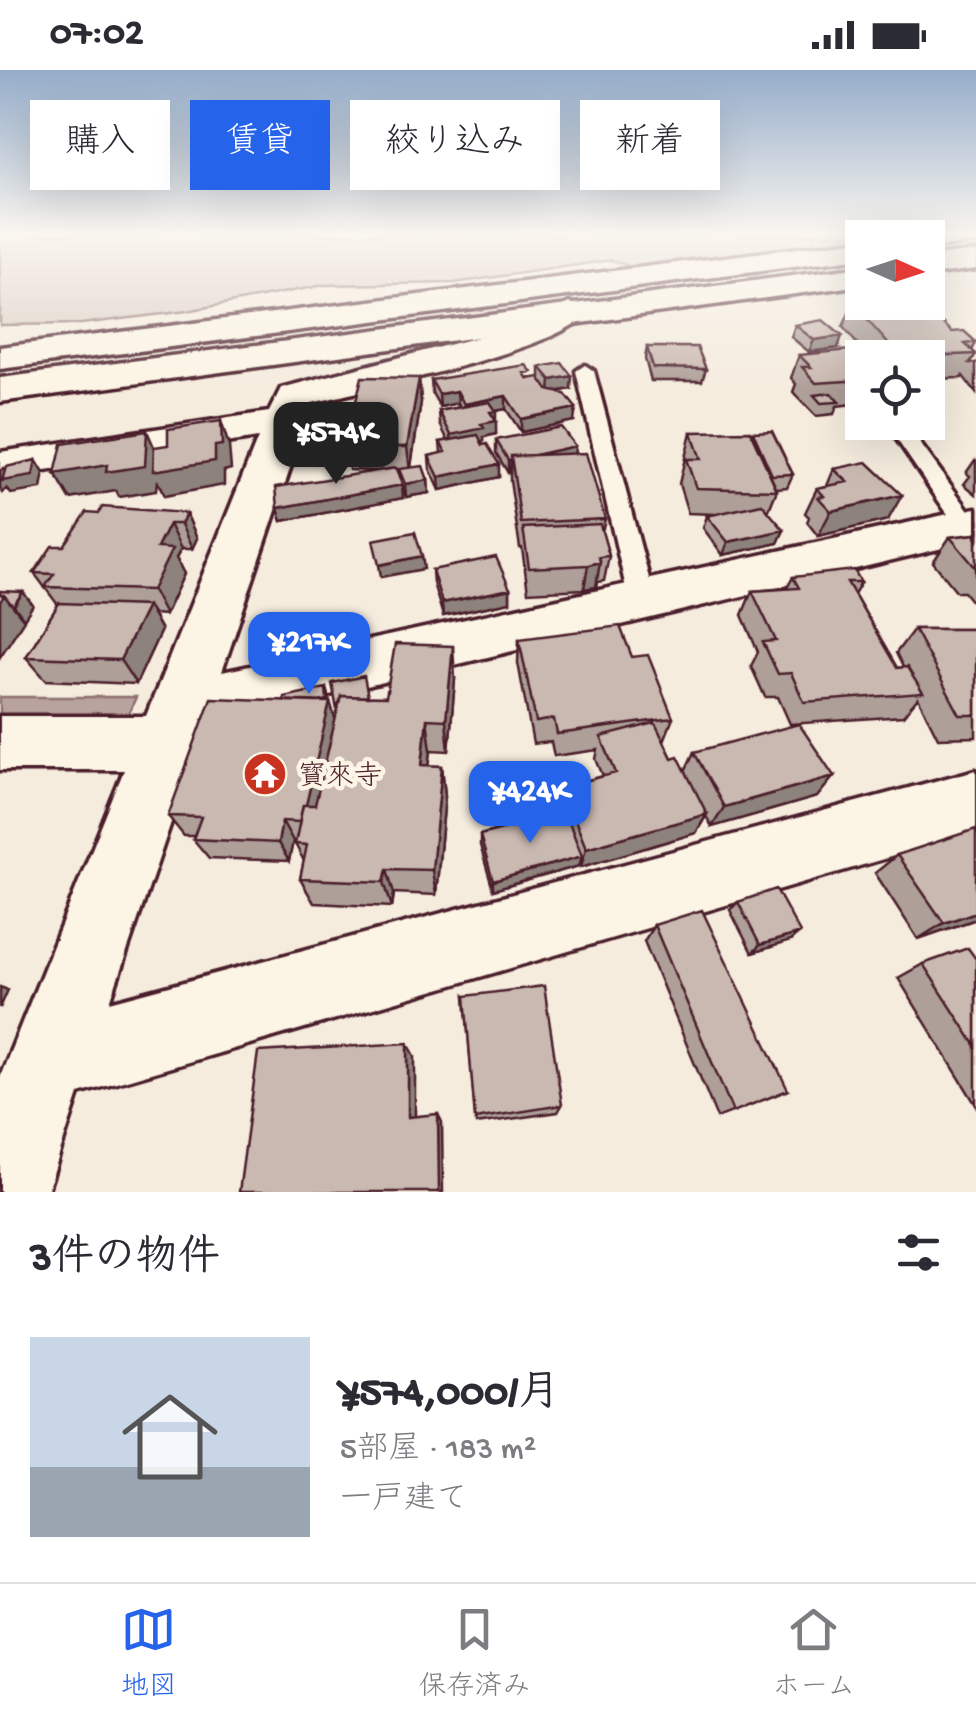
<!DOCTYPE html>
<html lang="ja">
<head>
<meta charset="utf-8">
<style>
	:root { --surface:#fff; --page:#f2f2f3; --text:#2b2b33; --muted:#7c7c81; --line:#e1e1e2; --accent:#2563eb }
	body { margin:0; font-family:"Gochi Hand","Klee One",sans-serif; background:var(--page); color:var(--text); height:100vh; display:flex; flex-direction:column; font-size:38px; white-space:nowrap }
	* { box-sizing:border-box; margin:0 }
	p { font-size:32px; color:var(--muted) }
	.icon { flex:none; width:55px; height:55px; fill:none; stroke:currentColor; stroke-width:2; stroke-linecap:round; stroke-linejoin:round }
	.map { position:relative; height:1122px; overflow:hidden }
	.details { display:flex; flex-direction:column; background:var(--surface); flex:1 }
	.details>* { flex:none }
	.guide { position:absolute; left:30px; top:30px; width:918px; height:90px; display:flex; gap:20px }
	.needle { width:65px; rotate:93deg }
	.fabs { position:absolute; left:845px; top:150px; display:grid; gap:20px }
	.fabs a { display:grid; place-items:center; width:100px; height:100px; border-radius:0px; background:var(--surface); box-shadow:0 10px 40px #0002; font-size:50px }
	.price { position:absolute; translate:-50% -85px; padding:0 22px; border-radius:20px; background:var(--accent); color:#fff; font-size:32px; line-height:65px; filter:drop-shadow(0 2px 5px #0008) }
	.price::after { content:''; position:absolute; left:50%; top:60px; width:30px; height:22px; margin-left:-15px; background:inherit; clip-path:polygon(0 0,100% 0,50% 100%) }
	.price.current { background:#222; color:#fff }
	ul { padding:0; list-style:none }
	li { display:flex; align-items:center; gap:30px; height:250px; padding:0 30px }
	li span { display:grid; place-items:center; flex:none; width:280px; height:200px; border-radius:0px; color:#555 }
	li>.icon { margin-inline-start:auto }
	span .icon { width:120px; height:120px; fill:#fffc; stroke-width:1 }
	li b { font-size:42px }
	h2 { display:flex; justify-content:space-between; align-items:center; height:120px; padding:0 30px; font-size:42px }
	.tag { padding:0 35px; border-radius:0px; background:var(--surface); box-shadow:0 10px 40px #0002; font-size:35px; line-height:90px }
	.tag.current { background:var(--accent); color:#fff }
	.status { display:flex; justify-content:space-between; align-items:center; height:70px; padding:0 50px; background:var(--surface); direction:ltr }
	.status svg { height:28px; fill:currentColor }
	.tab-bar { display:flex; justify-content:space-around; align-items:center; height:140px; border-top:2px solid var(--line); background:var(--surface); font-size:28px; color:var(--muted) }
	.tab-bar a { display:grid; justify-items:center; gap:5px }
	.tab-bar .current { color:var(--accent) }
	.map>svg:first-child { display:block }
	.green { fill:#dbcec4; stroke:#927678; stroke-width:2.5 }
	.water { fill:#b8a39e; stroke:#8c6e70; stroke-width:2.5 }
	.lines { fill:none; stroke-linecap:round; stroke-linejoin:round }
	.service-casing { stroke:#4a1f2b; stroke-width:7 }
	.minor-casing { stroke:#4a1f2b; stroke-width:7 }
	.tertiary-casing { stroke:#4a1f2b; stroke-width:7 }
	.service { fill:#fcf5e5; fill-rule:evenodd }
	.minor { fill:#fcf5e5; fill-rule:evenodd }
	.tertiary { fill:#fcf5e5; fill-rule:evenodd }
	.wall { fill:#ae9f98; stroke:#4a1f2b; stroke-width:2.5 }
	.shaded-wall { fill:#8d827c; stroke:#4a1f2b; stroke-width:2.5 }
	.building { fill:#cab9b1; stroke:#4a1f2b; stroke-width:2.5 }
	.labels { text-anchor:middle; stroke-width:9; stroke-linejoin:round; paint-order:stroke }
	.poi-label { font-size:28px; fill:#4a1f2b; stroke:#fcf5e5; text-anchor:start }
</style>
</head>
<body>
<div class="status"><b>07:02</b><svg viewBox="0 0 49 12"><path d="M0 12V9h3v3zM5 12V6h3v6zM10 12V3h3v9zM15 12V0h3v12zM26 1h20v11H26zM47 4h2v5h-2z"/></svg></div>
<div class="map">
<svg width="976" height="1122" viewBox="0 0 976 1122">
	<rect width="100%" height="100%" fill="#f5ecde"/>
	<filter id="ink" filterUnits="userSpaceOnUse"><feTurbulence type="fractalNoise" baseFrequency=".01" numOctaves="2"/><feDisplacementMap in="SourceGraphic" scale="20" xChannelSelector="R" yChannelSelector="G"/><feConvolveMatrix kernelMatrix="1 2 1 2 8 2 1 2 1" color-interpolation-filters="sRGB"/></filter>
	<g filter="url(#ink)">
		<!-- green -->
		<path class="green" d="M 0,164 L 884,164 L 862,168 L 862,173 L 643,201 L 611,190 L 454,213 L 324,215 L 187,241 L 81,254 L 0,255 Z"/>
		<!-- water -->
		<path class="water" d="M 0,627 L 136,627 L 127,647 L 0,647 Z"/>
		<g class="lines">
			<!-- service casing -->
			<g class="service-casing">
				<path id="service" d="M 585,295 L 594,301 L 655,531 L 651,538 L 633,538 L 629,531 L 576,301 Z
					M 896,352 L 906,354 L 976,450 L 976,462 L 960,462 L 889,358 Z"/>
			</g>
			<!-- minor casing -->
			<g class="minor-casing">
				<path id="minor" d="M 919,164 L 976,164 L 976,172 L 928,179 L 928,168 L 915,168 Z
					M 862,170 L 862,188 L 0,299 L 0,277 Z
					M 570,233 L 582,236 L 587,243 C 562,279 363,320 312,333 L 222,602 L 976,438 L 976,470 L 204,655 L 110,932 L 976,700 L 976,762 L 79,1024 L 47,1122 L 0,1122 L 0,1007 L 124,700 L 0,700 L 0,646 L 146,646 L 258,368 L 0,408 L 0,382 L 269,342 L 281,318 L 521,256 Z"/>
			</g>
			<!-- tertiary casing -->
			<g class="tertiary-casing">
				<path id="tertiary" d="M 976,181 L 976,199 L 928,205 L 928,187 Z
					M 862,197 L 862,215 L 0,332 L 0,308 Z"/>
			</g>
			<!-- service -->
			<use href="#service" class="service"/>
			<!-- minor -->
			<use href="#minor" class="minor"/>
			<!-- tertiary -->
			<use href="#tertiary" class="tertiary"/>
		</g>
		<!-- wall -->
		<path class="wall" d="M 853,234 L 952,262 L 976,272 L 972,281 L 976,284 L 970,293 L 976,293 L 976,323 L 963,306 L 962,308 L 928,309 L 928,288 L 869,288 L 843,257 Z
			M 795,255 L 838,278 L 809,282 L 791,267 Z
			M 647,277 L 706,299 L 702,311 L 651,311 L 645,289 Z
			M 799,285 L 862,292 L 862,333 L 837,336 L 834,344 L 816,346 L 793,322 L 796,314 L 791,308 Z
			M 540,297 L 571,319 L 556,322 L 574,351 L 521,362 L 506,339 L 495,341 L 496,364 L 484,367 L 484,371 L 481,372 L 499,407 L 440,420 L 430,399 L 429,386 L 441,383 L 440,372 L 448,371 L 440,354 L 439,341 L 460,337 L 458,333 L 440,337 L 432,323 L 431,310 L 540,308 Z
			M 419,308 L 421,332 L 411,397 L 428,410 L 429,423 L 406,427 L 401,412 L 400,401 L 397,401 L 403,428 L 282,451 L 278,438 L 377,401 L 349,400 L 344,374 L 336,374 L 332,349 L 355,335 Z
			M 691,362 L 752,365 L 753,362 L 793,404 L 787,417 L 776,418 L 777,420 L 768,442 L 784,460 L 778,473 L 723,485 L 703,458 L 707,446 L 715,444 L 688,443 L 679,414 Z
			M 496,370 L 574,384 L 605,449 L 602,462 L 609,486 L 604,511 L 597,512 L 596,517 L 584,519 L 528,522 L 522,478 L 520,478 L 510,411 L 510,403 L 508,403 L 496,383 Z
			M 975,390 L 976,390 L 976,424 L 964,414 L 970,406 L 966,403 Z
			M 834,399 L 888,450 L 818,466 L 807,452 L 809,447 L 805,443 L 817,418 L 827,416 Z
			M 186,443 L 197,468 L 192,479 L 181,479 L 176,488 L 184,504 L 165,545 L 152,544 L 161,560 L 136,614 L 46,610 L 26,587 L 58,535 L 34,503 L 64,476 Z
			M 976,464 L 976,537 L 964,522 L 957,522 L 933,492 L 950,467 Z
			M 432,500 L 510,519 L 510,532 L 443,546 L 433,513 Z
			M 793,507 L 861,512 L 854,524 L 897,598 L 903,597 L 896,583 L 914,559 L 976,559 L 976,667 L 938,668 L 918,628 L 903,646 L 790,654 L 778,627 L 765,627 L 751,596 L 758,582 L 742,545 L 752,521 L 787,518 Z
			M 519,569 L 632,587 L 673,648 L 664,671 L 672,688 L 685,701 L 694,682 L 834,706 L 817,727 L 712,757 L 706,746 L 696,763 L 581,797 L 580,793 L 579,796 L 493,820 L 480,775 L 480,765 L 560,743 L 558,737 L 562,717 L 603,706 L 596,689 L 598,680 L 554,686 L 551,672 L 533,674 L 518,593 Z
			M 455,609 L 449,681 L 431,680 L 429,696 L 442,696 L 445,726 L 436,825 L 394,823 L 392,837 L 314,833 L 300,809 L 304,791 L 295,774 L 295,771 L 293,771 L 289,791 L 209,788 L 193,769 L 194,766 L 184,766 L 168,746 L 330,632 L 335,649 L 369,627 L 386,627 Z
			M 897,785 L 976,849 L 918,869 L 875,803 Z
			M 738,832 L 790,871 L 752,883 L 730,840 Z
			M 654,855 L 788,1020 L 717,1048 L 644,871 Z
			M 976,889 L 976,1035 L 898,908 L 923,894 Z
			M 465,926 L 562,1035 L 558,1042 L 476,1054 Z"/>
		<!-- shaded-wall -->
		<path class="shaded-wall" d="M 842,266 L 838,278 L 809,282 L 814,270 Z
			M 572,306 L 571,319 L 550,323 L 551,310 Z
			M 419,308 L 421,332 L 410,401 L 407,377 Z
			M 457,321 L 458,333 L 440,337 L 439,324 Z
			M 506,326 L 506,339 L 490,342 L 496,341 L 496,364 L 484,367 L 484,371 L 452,378 L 451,365 L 465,346 L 464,334 Z
			M 576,338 L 574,351 L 521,362 L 521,349 Z
			M 221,351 L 229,376 L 231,399 L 224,401 L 224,415 L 164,426 L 157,410 L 156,421 L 119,427 L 116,421 L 70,429 L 55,404 L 147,361 L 158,386 L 215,376 Z
			M 575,376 L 574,389 L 511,390 Z
			M 36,390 L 44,403 L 41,419 L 11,424 L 7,418 L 3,423 L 0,419 L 0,402 L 3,398 L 11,409 Z
			M 508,390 L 511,390 L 510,403 L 508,403 Z
			M 499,394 L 499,407 L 440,420 L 439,407 Z
			M 428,410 L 429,423 L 406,427 L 405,414 Z
			M 402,415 L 403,428 L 282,451 L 278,438 Z
			M 902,425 L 888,450 L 818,466 L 831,441 Z
			M 186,443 L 197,468 L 192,479 L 181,454 Z
			M 169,454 L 181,479 L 176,488 L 184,504 L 165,545 L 152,520 L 157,478 Z
			M 784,460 L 778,473 L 723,485 L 728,472 Z
			M 422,486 L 424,499 L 381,507 L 379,495 Z
			M 600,492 L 596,517 L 584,519 L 588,495 Z
			M 510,519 L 510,532 L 443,546 L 442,533 Z
			M 23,522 L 33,535 L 24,549 L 14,536 Z
			M 4,525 L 24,550 L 0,587 L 0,532 Z
			M 147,536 L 161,560 L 136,614 L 120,590 Z
			M 453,576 L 455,609 L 449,681 L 446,650 Z
			M 326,618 L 337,655 L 312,772 L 291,652 Z
			M 427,649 L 431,680 L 426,725 L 422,695 Z
			M 442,696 L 445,726 L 436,825 L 432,800 Z
			M 834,706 L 817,727 L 712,757 L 724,737 Z
			M 707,744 L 696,763 L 581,797 L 586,778 Z
			M 282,751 L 293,771 L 289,791 L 278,773 Z
			M 582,786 L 579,796 L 493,820 L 493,811 Z
			M 387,799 L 394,823 L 392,837 L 384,812 Z
			M 976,842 L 976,849 L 918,869 L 944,853 Z
			M 800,863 L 790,871 L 752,883 L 760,875 Z
			M 0,917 L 8,920 L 0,938 Z
			M 408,973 L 415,986 L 415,1054 L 408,1047 Z
			M 438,1044 L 442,1052 L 443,1122 L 439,1122 Z"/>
		<!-- building -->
		<path class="building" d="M 922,232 L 952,262 L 964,261 L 976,272 L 965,274 L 976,284 L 900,287 L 853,234 Z
			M 823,250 L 842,266 L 814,270 L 795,255 Z
			M 647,277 L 697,277 L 706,299 L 653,298 Z
			M 850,280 L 862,292 L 862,310 L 816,313 L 802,297 L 811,297 L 799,285 Z
			M 562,293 L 572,306 L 551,310 L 540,297 Z
			M 526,295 L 532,302 L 524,303 L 528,309 L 539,307 L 548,320 L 565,324 L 576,338 L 521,349 L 506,326 L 464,334 L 457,321 L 439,324 L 431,310 Z
			M 362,307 L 419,308 L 407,377 L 344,376 L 351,349 L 332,349 L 336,334 L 355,335 Z
			M 831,323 L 839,332 L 821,333 L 814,325 Z
			M 490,332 L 496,341 L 490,342 L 496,351 L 481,354 L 484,358 L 451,365 L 439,341 Z
			M 221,351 L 222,375 L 215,376 L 215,391 L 153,401 L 154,377 L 168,375 L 168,359 Z
			M 561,357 L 575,376 L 530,386 L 511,386 L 511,390 L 508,390 L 496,370 Z
			M 147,361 L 145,396 L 106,402 L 107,395 L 55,404 L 62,374 Z
			M 750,361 L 777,420 L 696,418 L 686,389 L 701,389 L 691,362 Z
			M 772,361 L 793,404 L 772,405 L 753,362 Z
			M 478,365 L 483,375 L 487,374 L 499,394 L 439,407 L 429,386 L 446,382 L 440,372 Z
			M 586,383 L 605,449 L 521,453 L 511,386 Z
			M 36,390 L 33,406 L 2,411 L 6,397 Z
			M 867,392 L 902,425 L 831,441 L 818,427 L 824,426 L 817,418 L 848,412 L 834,399 Z
			M 423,396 L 428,410 L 405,414 L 399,399 Z
			M 396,398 L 402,415 L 278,438 L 276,417 Z
			M 762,434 L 784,460 L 728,472 L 707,446 Z
			M 102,437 L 186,443 L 181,454 L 169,454 L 157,478 L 172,479 L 152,520 L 45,517 L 54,504 L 34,503 L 52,476 L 64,476 L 87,442 L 99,443 Z
			M 600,454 L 609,486 L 599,487 L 600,492 L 588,495 L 529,498 L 523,458 Z
			M 415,462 L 422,486 L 379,495 L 373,470 Z
			M 976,464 L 976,498 L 950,467 Z
			M 496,487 L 510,519 L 442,533 L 432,500 Z
			M 854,500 L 861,512 L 847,512 L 897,598 L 907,597 L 923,623 L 804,632 L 791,603 L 778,604 L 763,572 L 776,571 L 752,521 L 799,518 L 793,507 Z
			M 0,521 L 23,522 L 13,536 L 4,525 L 0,525 Z
			M 59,533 L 147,536 L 120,590 L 26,587 Z
			M 620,556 L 632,587 L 648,585 L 673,648 L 557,664 L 554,649 L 536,652 L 519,569 Z
			M 914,559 L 976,559 L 976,645 L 960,645 Z
			M 395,574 L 453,576 L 446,650 L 427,649 L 422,695 L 442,696 L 432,800 L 387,799 L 384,812 L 300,809 L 307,775 L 295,774 L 303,735 L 315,735 L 341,626 L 386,627 Z
			M 364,606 L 368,627 L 341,626 L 337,640 L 332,613 Z
			M 326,618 L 327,630 L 320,632 L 285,631 L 284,627 Z
			M 211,628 L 330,632 L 306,735 L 303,735 L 299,752 L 282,751 L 278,773 L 193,769 L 201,747 L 168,746 Z
			M 655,653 L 672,688 L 678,686 L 707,744 L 586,778 L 562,717 L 616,703 L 601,667 Z
			M 799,654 L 834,706 L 724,737 L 694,682 Z
			M 565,742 L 582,786 L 493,811 L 480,765 Z
			M 976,759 L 976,842 L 944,853 L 897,785 Z
			M 776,819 L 800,863 L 760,875 L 738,832 Z
			M 702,840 L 788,1020 L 733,1042 L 654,855 Z
			M 968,878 L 976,889 L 976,976 L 923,894 Z
			M 544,916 L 562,1035 L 475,1049 L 465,926 Z
			M 408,973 L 408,1047 L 438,1044 L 439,1122 L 239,1122 L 258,982 Z"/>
	</g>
	<!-- sky -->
	<linearGradient id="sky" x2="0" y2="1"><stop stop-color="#95adca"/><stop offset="0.51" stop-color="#faf6f0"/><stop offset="1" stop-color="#faf6f0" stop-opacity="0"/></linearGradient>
	<rect width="976" height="321" fill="url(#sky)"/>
	<!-- icons -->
	<defs>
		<g id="temple-disc" transform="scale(2.25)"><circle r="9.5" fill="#c8321e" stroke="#fcf5e5"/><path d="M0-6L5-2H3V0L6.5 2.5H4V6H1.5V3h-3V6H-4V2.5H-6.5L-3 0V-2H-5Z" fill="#fff"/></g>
	</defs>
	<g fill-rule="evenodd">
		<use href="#temple-disc" x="265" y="704"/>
	</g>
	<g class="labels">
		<!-- poi labels -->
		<g class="poi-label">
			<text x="298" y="714">寳來寺</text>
		</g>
	</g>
</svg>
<div class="fabs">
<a><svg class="needle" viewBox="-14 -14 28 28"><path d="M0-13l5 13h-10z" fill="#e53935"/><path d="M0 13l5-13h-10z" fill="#7c7c81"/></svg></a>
<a><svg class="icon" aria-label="locate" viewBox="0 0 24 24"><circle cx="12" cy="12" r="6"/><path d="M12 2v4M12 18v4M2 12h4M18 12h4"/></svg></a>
</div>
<b class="price current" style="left:336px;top:417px">¥574K</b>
<b class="price" style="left:309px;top:627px">¥217K</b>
<b class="price" style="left:530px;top:776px">¥424K</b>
<div class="guide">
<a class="tag">購入</a>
<a class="tag current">賃貸</a>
<a class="tag">絞り込み</a>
<a class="tag">新着</a>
</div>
</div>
<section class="details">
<h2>3件の物件<svg class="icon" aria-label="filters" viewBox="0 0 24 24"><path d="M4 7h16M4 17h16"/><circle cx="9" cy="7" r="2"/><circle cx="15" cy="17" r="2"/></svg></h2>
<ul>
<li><span style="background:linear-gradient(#c9d6e8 65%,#9aa5b1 0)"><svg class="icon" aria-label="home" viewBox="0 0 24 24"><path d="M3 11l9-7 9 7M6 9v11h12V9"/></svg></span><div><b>¥574,000/月</b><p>5部屋 · 183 m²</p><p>一戸建て</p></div></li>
</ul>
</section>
<nav class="tab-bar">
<a class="current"><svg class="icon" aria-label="map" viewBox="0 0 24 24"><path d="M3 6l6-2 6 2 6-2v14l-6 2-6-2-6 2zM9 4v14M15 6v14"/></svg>地図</a>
<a><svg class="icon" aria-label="saved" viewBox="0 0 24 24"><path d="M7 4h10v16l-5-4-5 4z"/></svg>保存済み</a>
<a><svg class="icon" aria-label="home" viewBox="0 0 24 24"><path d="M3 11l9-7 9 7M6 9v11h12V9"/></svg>ホーム</a>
</nav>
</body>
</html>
